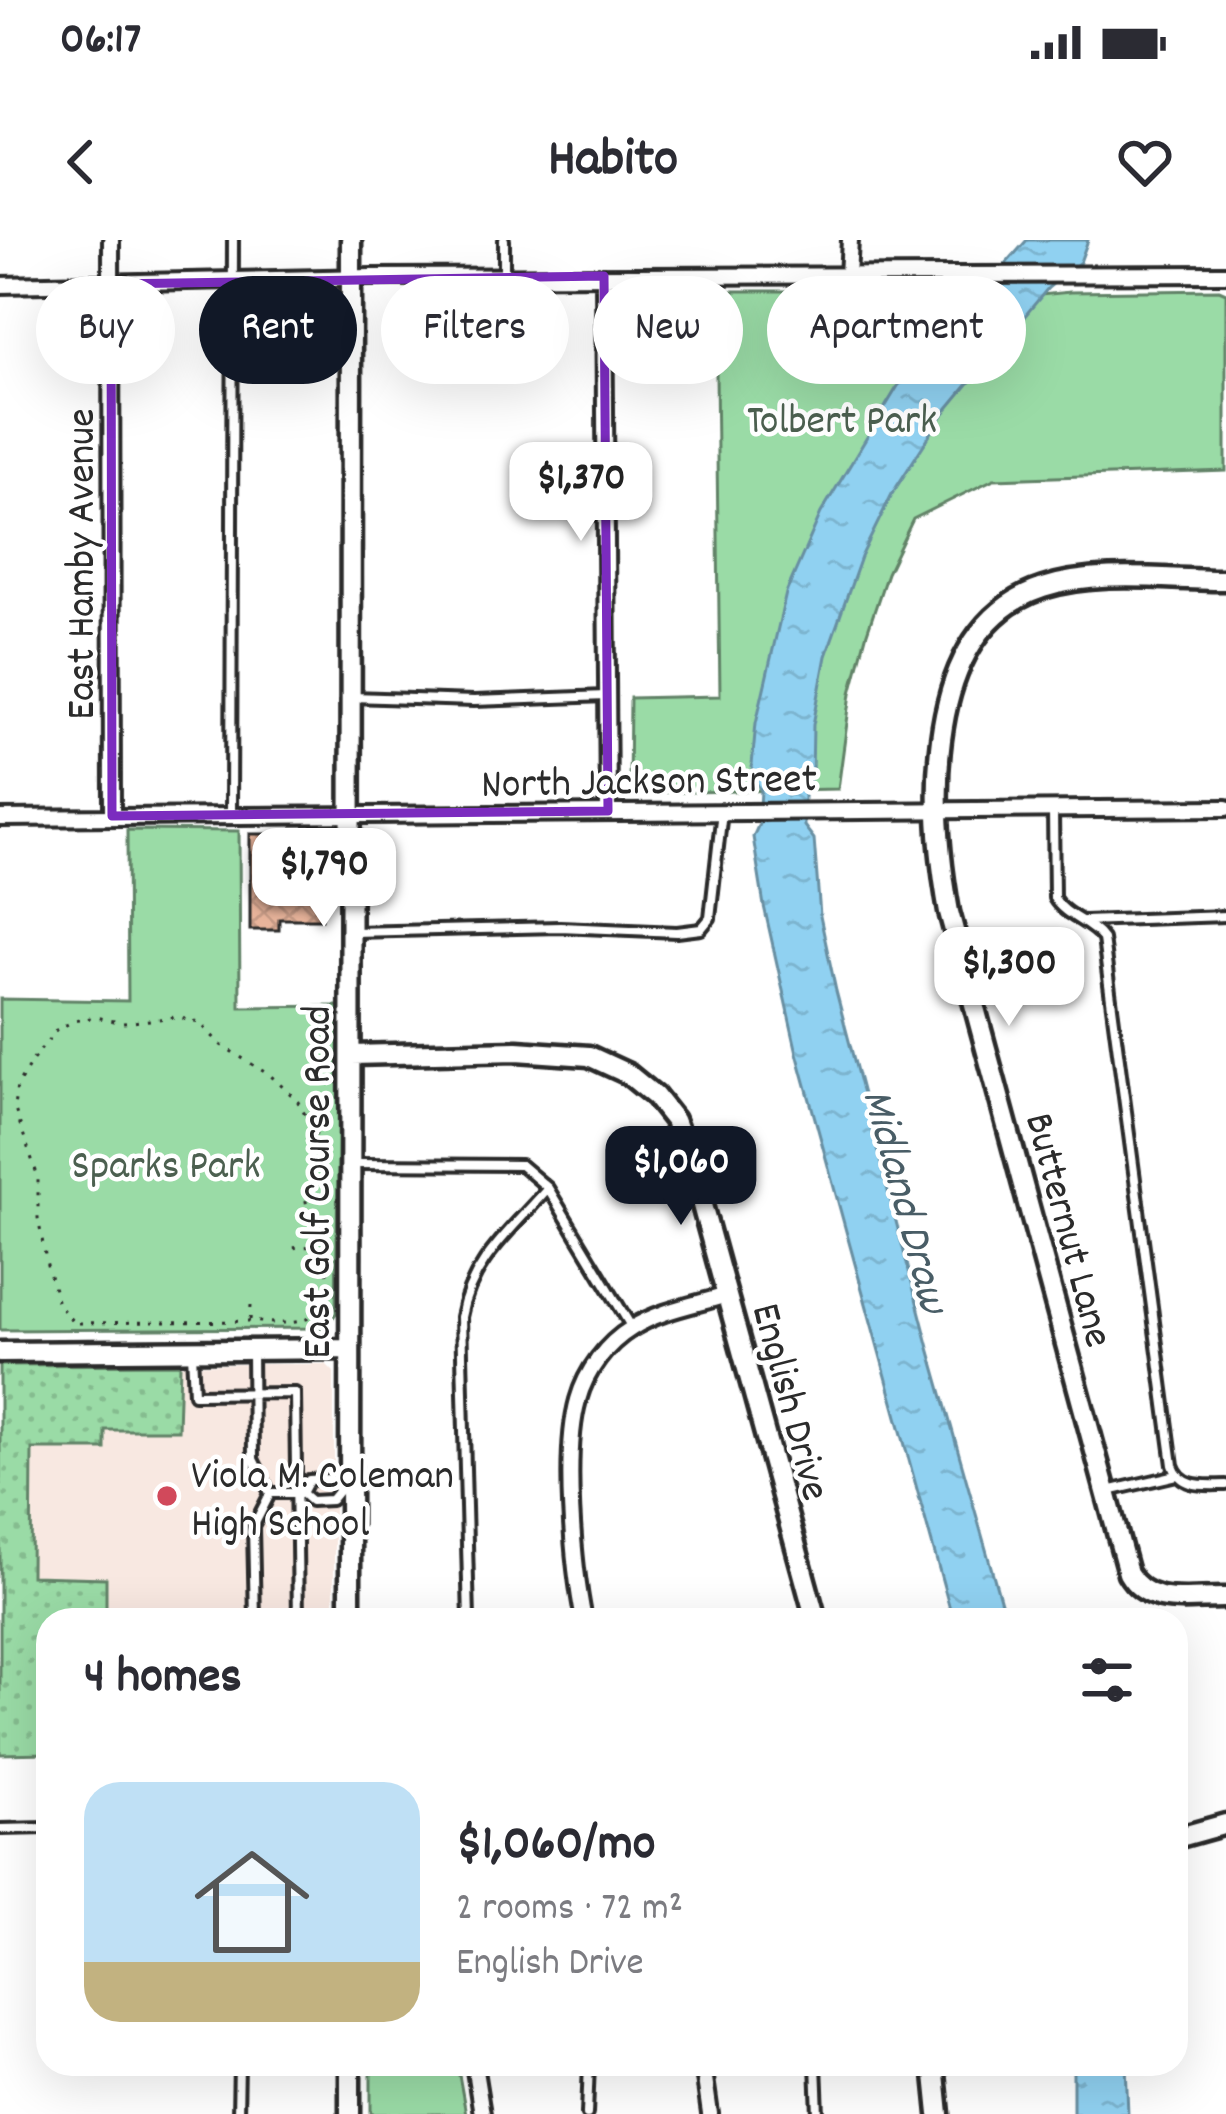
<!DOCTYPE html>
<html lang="en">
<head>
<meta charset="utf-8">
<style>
	:root { --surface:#fff; --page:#f7f7f7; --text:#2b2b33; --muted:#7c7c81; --line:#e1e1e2; --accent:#111827 }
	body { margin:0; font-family:Dekko,sans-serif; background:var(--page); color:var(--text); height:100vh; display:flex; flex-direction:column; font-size:45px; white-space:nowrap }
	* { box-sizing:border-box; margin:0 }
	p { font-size:39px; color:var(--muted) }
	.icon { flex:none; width:66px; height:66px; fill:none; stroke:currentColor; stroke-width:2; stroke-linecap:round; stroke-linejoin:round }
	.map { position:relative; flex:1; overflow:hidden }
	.sheet { position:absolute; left:36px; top:1368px; width:1152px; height:468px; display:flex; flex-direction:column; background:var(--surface); border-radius:36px; box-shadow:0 12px 48px #0002 }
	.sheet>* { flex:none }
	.guide { position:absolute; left:36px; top:36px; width:1155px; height:108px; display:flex; gap:24px }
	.price { position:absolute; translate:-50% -102px; padding:0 27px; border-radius:24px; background:#fff; color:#222; font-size:39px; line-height:78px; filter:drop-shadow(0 3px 6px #0008) }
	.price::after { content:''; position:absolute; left:50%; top:72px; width:36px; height:27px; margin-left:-18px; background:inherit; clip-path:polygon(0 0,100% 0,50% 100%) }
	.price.active { background:var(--accent); color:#fff }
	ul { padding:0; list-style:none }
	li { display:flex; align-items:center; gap:36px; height:300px; padding:0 48px }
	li+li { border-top:3px solid var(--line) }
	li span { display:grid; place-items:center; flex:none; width:336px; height:240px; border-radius:36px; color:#555 }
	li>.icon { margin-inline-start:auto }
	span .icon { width:144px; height:144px; fill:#fffc; stroke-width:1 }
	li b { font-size:51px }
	h2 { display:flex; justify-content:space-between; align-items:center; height:144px; padding:0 48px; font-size:51px }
	.chip { padding:0 42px; border-radius:54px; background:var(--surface); box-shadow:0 12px 48px #0002; font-size:42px; line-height:108px }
	.chip.active { background:var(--accent); color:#fff }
	.status { display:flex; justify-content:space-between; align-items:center; height:84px; padding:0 60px; background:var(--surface); direction:ltr }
	.status svg { height:33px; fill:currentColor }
	header { display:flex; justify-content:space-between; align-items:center; height:156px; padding:0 48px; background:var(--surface); font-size:54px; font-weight:700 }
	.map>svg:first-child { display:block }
	.built { fill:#f8e8e1 }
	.grass { fill:url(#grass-dots); stroke:#628368; stroke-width:3 }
	.green { fill:#9adba6; stroke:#628368; stroke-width:3 }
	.water { fill:url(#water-ripples); stroke:#688fa2; stroke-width:3 }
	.building { fill:url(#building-cross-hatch); stroke:#2b2b2b; stroke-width:3 }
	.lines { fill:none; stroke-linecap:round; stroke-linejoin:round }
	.service-casing { stroke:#2b2b2b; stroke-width:16 }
	.minor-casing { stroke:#2b2b2b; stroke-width:22 }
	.tertiary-casing { stroke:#2b2b2b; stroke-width:27 }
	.path { stroke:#2b2b2b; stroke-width:3; stroke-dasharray:3 9; stroke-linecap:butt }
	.service { stroke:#fff; stroke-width:8 }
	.minor { stroke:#fff; stroke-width:14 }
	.tertiary { stroke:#fff; stroke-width:18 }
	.marked { fill:none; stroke:#7b2cbf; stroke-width:9; stroke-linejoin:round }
	.poi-dot { fill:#d1495b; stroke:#fff; stroke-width:4.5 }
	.labels { text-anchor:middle; stroke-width:9; stroke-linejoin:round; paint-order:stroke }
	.park-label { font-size:42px; fill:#4c6050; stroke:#fff }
	.street-label { font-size:42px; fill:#2b2b2b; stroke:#fff }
	.poi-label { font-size:42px; fill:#2b2b2b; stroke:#fff; text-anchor:start }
	.water-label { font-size:45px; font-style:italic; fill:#495d66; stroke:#fff }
</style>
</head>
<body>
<div class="status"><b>06:17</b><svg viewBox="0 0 49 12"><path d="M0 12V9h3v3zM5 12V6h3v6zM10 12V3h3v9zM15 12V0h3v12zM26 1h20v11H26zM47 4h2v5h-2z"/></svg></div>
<header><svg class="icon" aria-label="back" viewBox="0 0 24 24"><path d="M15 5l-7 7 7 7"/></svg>Habito<svg class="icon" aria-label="heart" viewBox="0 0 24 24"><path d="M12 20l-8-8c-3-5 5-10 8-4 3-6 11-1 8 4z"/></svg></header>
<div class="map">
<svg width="1226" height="1874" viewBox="0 0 1226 1874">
	<defs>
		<pattern id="grass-dots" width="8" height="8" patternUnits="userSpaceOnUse" patternTransform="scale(3)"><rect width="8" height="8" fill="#9adba6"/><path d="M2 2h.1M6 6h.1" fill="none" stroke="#85bc8f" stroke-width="1.8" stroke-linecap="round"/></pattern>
		<pattern id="water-ripples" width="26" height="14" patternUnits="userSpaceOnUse" patternTransform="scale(3)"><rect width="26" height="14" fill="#90d1f1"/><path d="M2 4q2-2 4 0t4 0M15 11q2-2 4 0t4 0" fill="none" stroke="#7cb4cf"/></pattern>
		<pattern id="building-cross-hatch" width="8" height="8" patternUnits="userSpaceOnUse" patternTransform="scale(3)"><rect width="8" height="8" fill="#e8b49b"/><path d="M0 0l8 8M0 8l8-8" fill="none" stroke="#c79b86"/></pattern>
	</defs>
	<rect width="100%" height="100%" fill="#fff"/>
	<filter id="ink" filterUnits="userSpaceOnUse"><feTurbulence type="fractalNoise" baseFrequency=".00833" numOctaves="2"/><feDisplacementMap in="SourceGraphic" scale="24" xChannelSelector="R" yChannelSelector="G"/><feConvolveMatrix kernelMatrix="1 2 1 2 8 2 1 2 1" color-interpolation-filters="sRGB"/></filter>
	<g filter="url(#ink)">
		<!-- built -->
		<path class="built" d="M 326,1124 L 334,1132 L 334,1380 L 48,1380 L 48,1513 L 0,1514 L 0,1125 Z"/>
		<!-- grass -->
		<path class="grass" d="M 180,1124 L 178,1190 L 105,1190 L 105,1209 L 32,1209 L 31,1336 L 106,1338 L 106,1380 L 48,1380 L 48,1513 L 0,1514 L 0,1125 Z"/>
		<!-- green -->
		<path class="green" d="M 1219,50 L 1226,53 L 1226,231 L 994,239 L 913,279 L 887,333 L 866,396 L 851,453 L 838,549 L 638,553 L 629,549 L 630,458 L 720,456 L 715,51 L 977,51 L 980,61 L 1070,52 Z
			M 127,590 L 239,591 L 240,767 L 340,766 L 336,1073 L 326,1088 L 0,1090 L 0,759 L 128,761 Z
			M 371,1824 L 457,1824 L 466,1874 L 371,1874 Z"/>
		<!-- water -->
		<path class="water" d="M 1027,0 L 1088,0 L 1080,22 L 1048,48 L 944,173 L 892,254 L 861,317 L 826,416 L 813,485 L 812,536 L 804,550 L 804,586 L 814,599 L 820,676 L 836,751 L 929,1108 L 1006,1380 L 953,1380 L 797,813 L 764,666 L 753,597 L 759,584 L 761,550 L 753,539 L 752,525 L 756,483 L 786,353 L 821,273 L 898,146 Z
			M 1073,1824 L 1126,1824 L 1128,1874 L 1073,1874 Z"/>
		<!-- building -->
		<path class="building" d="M 250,594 L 323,594 L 322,679 L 279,679 L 279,690 L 250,690 Z"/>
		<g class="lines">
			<!-- service casing -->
			<g class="service-casing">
				<path id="service" d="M 504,34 L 504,0
					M 352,457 L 474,461 L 606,456
					M 1053,571 L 1054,658 C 1065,677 1090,681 1103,699 L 1173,1225 C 1181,1249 1205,1245 1226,1245
					M 231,574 L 233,0
					M 1084,681 L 1226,676
					M 352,692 L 560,687 L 677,692 L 701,689 L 710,678 L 722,571
					M 352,924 L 521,925 L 548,948 L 632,1088
					M 252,1111 L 253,1219 L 270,1253 L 302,1253
					M 192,1112 L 194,1154 L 295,1153 L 298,1380
					M 330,1239 L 340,1249 L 331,1260 L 311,1261 L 302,1253 L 309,1240 Z
					M 1108,1251 L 1177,1235
					M 255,1380 L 253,1287 L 270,1254
					M 469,1380 L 461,1077 C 471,1021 512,990 548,948
					M 0,1589 L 48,1588
					M 816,1824 L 818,1874
					M 238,1874 L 239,1824
					M 587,1874 L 589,1824"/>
			</g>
			<!-- minor casing -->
			<g class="minor-casing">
				<path id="minor" d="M 111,0 L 112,576
					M 604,36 L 608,571
					M 848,36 L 850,0
					M 0,45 L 371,37 L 1226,34
					M 0,578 L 1226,568
					M 584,1380 C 573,1326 563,1213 578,1160 C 586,1131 606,1104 632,1088 C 661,1070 695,1065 727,1055
					M 474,1824 L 482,1874
					M 703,1824 L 710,1874"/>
			</g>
			<!-- tertiary casing -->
			<g class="tertiary-casing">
				<path id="tertiary" d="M 1226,340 C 1167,340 1100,330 1043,348 C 919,388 931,572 949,672 L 1128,1333 C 1149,1369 1190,1357 1226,1358
					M 352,815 L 517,811 L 589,816 L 628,834 L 655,856 L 674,880 L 691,925 L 816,1380
					M 0,1112 L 350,1109
					M 350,1380 L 351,0
					M 1176,1598 L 1226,1584
					M 350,1824 L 350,1874
					M 934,1824 L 939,1874"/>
			</g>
			<!-- path -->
			<path class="path" d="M 251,1065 L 250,1081 C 280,1084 304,1087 329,1066 L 329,1036 L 314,1006 L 291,1008
				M 250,1081 L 74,1083 L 58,1064 L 47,1025 L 38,978 L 38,937 L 14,867 L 17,846 L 32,821 L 56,790 L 74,781 L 96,777 L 123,783 L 176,777 L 199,782 L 221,805 L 271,836 L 297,860 L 321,904 L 322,917 L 306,961 L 314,1006"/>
			<!-- service -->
			<use href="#service" class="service"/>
			<!-- minor -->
			<use href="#minor" class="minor"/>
			<!-- tertiary -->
			<use href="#tertiary" class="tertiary"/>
		</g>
	</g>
	<!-- marked area -->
	<path class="marked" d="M 604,36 L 608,571 L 112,576 L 111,44 Z"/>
	<!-- markers -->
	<circle class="poi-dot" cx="167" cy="1256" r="12"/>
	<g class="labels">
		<!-- park labels -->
		<g class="park-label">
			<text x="842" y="192">Tolbert Park</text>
			<text x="166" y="937">Sparks Park</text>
		</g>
		<!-- street labels -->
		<g class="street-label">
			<text transform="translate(78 324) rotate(-90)" y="15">East Hamby Avenue</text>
			<text transform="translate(649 538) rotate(-1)" y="15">North Jackson Street</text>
			<text transform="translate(314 942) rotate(-90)" y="15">East Golf Course Road</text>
			<text transform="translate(1072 989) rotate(75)" y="15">Butternut Lane</text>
			<text transform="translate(794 1161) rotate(75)" y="15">English Drive</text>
		</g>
		<!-- poi labels -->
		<g class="poi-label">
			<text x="191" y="1247">Viola M. Coleman<tspan x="191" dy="48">High School</tspan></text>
		</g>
		<!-- water labels -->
		<g class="water-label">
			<text transform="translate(909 960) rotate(75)" y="16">Midland Draw</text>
		</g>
	</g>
</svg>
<b class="price" style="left:581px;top:304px">$1,370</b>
<b class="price" style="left:324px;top:690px">$1,790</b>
<b class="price" style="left:1009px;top:789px">$1,300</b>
<b class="price active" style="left:681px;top:988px">$1,060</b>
<div class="guide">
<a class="chip">Buy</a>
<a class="chip active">Rent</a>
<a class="chip">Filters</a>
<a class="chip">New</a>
<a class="chip">Apartment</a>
</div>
<section class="sheet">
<h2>4 homes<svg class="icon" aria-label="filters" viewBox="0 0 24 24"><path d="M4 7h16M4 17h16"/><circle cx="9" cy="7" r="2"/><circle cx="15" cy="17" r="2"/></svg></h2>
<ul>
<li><span style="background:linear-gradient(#bfe0f5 75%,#c2b280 0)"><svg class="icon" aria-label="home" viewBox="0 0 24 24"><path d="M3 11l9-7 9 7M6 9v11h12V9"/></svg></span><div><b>$1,060/mo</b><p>2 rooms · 72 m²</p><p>English Drive</p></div></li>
</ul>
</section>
</div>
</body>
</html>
